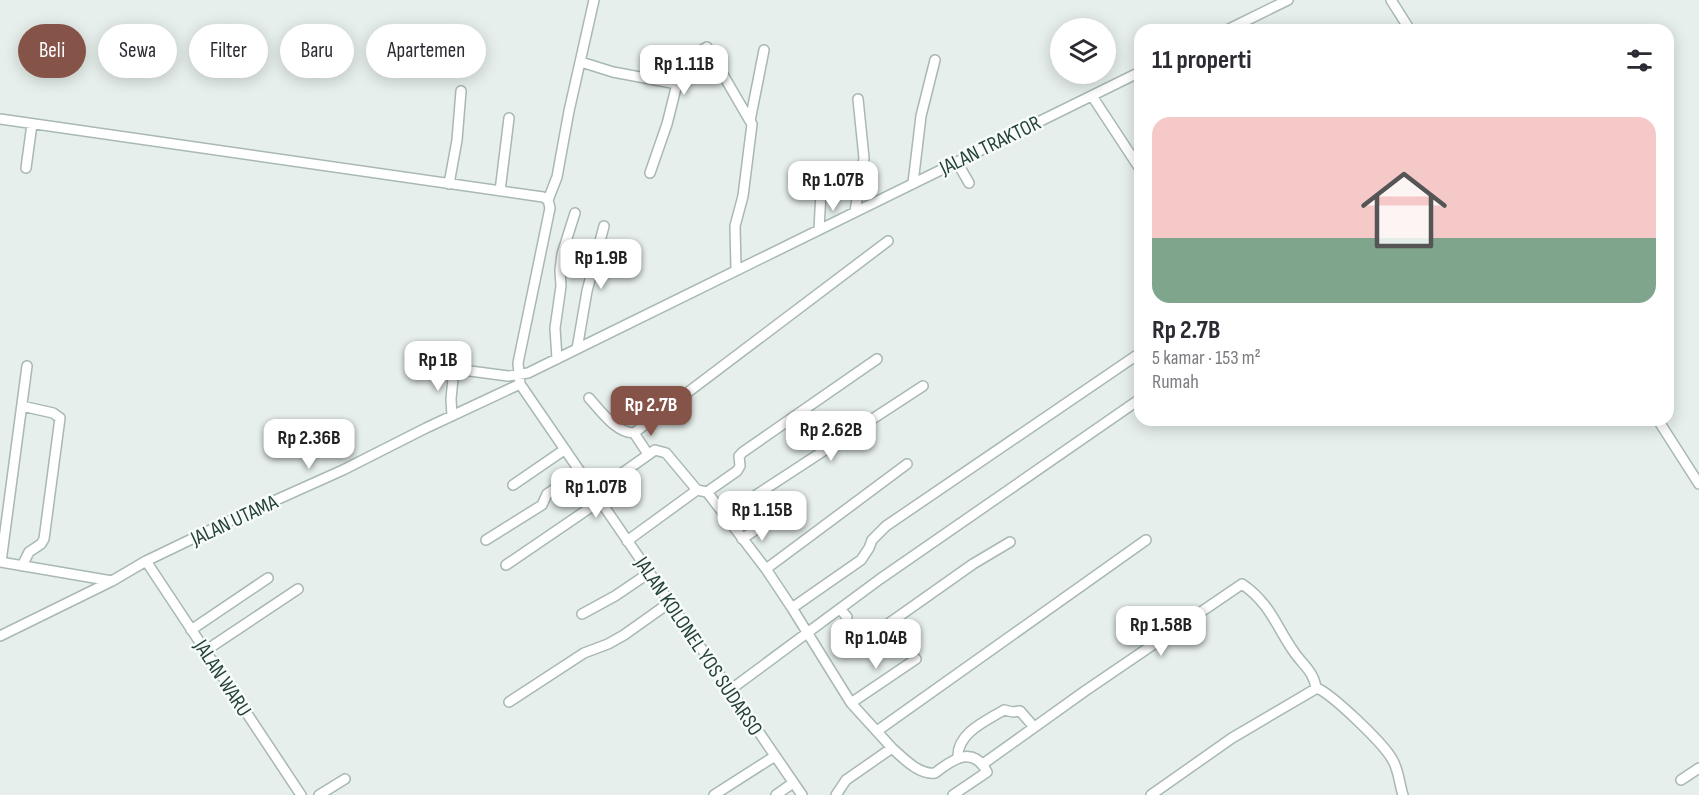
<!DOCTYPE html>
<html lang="id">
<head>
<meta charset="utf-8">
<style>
	:root { --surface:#fff; --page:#f2f2f3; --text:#2b2b33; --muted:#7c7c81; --line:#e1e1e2; --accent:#855347 }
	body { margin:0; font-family:"Sofia Sans Condensed",sans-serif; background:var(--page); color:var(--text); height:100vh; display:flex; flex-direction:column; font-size:22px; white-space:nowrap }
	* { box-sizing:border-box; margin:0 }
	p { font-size:20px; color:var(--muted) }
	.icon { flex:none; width:33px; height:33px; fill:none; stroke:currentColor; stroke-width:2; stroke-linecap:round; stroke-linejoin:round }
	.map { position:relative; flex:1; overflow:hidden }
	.sheet { position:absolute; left:1134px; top:24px; width:540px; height:402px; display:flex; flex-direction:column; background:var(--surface); border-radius:18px; box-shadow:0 3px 15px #0003 }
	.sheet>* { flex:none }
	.top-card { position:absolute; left:18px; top:24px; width:570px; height:54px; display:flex; gap:12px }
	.controls { position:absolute; left:1050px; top:18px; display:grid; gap:12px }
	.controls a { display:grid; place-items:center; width:66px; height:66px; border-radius:50%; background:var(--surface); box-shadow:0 3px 15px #0003; font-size:30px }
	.price { position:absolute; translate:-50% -51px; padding:0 14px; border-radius:12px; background:#fff; color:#222; font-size:20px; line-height:39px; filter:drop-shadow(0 2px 3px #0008) }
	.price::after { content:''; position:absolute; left:50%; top:36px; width:18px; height:14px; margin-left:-9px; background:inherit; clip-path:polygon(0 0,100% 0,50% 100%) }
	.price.current { background:var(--accent); color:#fff }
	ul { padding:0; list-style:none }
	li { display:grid; align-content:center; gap:12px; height:318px; padding:0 18px }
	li+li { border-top:2px solid var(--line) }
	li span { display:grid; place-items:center; height:186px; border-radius:18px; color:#555 }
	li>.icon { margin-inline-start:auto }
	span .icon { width:108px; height:108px; fill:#fffc; stroke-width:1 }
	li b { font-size:26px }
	h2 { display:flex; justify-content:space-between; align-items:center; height:72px; padding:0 18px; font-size:26px }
	.chip { padding:0 21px; border-radius:27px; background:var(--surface); box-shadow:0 3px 15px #0003; font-size:21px; line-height:54px }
	.chip.current { background:var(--accent); color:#fff }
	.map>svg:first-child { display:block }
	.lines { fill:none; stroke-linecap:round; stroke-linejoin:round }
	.minor-casing { stroke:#a8b8b2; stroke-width:12 }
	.minor { stroke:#fff; stroke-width:9 }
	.labels { text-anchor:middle; stroke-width:5; stroke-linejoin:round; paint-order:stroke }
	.street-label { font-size:21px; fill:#24423a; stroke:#f7fbf9 }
</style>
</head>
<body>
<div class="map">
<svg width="1699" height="795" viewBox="0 0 1699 795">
	<rect width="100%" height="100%" fill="#e6efeb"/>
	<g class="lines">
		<!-- minor casing -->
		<g class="minor-casing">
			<path id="minor" d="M 1391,0 L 1410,30
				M 1227,30 L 1288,0
				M 581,62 L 613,72 L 677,84 L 684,61 L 707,47 L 750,121
				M 1092,96 L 1140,169
				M 0,119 L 543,197 L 548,200
				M 957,162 L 969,183
				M 26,168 L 32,124
				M 650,173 L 667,124 L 677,84
				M 913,183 L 921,116 L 935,60
				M 449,184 L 457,140 L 461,91
				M 500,191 L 509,118
				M 548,200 L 550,208 L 518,363 L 520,384 L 802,795
				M 548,200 L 557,177 L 569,111 L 594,0
				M 855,211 L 864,158 L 858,99
				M 819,229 L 821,193
				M 736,269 L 735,226 L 743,196 L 752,124 L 750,121 L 764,50
				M 577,349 L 587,291 L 604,226
				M 557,359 L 555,328 L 561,286 L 560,270 L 562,254 L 575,213
				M 432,366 L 508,376 L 528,373 L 1140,72
				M 589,398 C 600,410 616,433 634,433 L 648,454
				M 452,416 L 451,399 L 454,368
				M 1658,420 L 1699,484
				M 634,433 L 888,241
				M 513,485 L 564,450
				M 707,492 L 766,569 L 792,608 L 851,703 L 892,748 L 846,780 L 836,795
				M 594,493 L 655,450 L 666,453 L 697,490 L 707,492 L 737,471 L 740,466 L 739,456 L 743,452 L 877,359
				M 724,516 L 923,386
				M 742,539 L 767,522
				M 486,540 L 542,505 L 547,494 L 580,472
				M 627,541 L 697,490
				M 146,561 L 301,795
				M 0,562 L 112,581
				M 1,562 L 27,366
				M 506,565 L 600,501
				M 22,566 L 29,552 L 41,544 L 44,539 L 60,418 L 53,413 L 22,406
				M 766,569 L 907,464
				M 792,608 L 861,560 L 869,548 L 872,540 L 886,526 L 1140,353
				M 841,610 L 847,617 L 842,637 L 850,647 L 854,648 L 973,564 L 1010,542
				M 582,614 L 615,596 L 649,573
				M 191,630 L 268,578
				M 0,636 L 112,581 L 146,561 L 227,522 L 343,470 L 426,428 L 520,384
				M 205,651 L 298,589
				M 730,690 L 880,579 L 1140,399
				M 509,702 L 584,653 L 608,644 L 624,635 L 669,603
				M 851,703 L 916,659
				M 877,731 L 1146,540
				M 892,748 C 903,758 919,775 935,773 C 953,759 973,745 987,772 L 953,795
				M 958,757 C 957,733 986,721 1004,710 L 1013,712 L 1020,711 L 1034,727
				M 983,764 L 1085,691 L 1242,584 C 1270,603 1276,626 1294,652 C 1303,665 1314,672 1316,688
				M 1681,780 L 1699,768
				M 319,795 L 345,779
				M 714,795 L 775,756
				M 776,795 L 793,783
				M 1151,795 L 1232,738 L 1317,688 C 1333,695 1383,743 1392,759 C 1399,770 1399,783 1403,795"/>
		</g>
		<!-- minor -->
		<use href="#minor" class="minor"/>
	</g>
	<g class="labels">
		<!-- street labels -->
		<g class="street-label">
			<text transform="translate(990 145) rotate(-26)" y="7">JALAN TRAKTOR</text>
			<text transform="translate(234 520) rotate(-25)" y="7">JALAN UTAMA</text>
			<text transform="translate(699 646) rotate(56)" y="7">JALAN KOLONEL YOS SUDARSO</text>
			<text transform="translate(223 678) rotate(57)" y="7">JALAN WARU</text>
		</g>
	</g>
</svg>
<div class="controls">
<a><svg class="icon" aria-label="layers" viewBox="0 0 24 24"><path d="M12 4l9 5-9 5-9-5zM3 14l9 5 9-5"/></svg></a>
</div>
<b class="price" style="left:684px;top:96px">Rp 1.11B</b>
<b class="price" style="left:833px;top:212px">Rp 1.07B</b>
<b class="price" style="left:601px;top:290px">Rp 1.9B</b>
<b class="price" style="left:438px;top:392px">Rp 1B</b>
<b class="price current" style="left:651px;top:437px">Rp 2.7B</b>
<b class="price" style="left:831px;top:462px">Rp 2.62B</b>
<b class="price" style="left:309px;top:470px">Rp 2.36B</b>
<b class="price" style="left:596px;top:519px">Rp 1.07B</b>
<b class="price" style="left:762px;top:542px">Rp 1.15B</b>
<b class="price" style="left:1161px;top:657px">Rp 1.58B</b>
<b class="price" style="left:876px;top:670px">Rp 1.04B</b>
<div class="top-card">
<a class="chip current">Beli</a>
<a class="chip">Sewa</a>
<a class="chip">Filter</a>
<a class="chip">Baru</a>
<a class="chip">Apartemen</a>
</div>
<section class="sheet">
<h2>11 properti<svg class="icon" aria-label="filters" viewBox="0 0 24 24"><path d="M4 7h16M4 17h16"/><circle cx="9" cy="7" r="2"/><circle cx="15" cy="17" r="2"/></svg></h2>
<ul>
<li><span style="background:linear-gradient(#f6c9c9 65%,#7fa58c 0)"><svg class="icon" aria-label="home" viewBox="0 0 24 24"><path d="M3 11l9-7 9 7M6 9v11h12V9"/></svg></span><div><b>Rp 2.7B</b><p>5 kamar · 153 m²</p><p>Rumah</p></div></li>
</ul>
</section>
</div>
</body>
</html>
